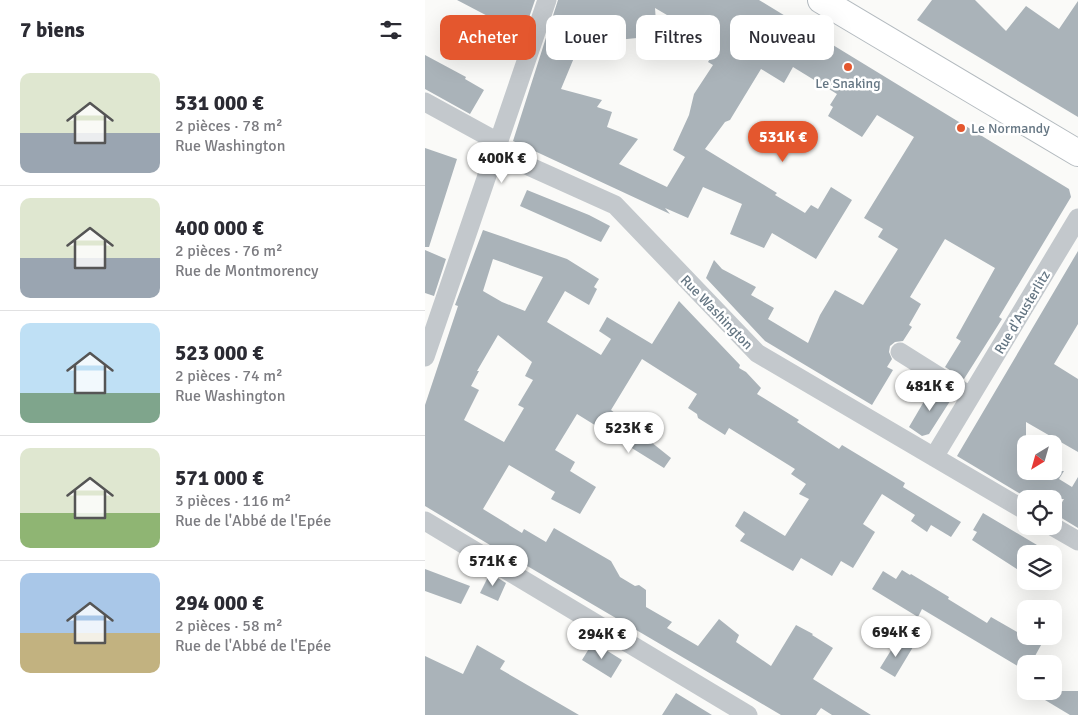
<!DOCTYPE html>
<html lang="fr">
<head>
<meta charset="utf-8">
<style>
	:root { --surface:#fff; --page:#f2f2f3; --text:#2b2b33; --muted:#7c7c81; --line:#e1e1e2; --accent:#e4572e }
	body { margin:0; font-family:Signika,sans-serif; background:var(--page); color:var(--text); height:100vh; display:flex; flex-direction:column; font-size:19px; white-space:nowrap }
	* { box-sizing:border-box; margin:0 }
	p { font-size:16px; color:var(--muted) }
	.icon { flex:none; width:28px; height:28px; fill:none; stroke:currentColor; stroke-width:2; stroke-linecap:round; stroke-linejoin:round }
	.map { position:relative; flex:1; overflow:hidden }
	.drawer { display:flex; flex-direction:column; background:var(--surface); width:425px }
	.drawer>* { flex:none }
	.hud { position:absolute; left:15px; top:15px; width:475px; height:45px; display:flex; gap:10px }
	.needle { width:32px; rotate:217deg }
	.fabs { position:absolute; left:592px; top:435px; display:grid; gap:10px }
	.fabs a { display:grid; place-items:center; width:45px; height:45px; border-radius:10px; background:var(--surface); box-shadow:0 5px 20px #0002; font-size:25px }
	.price { position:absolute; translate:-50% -42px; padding:0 11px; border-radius:18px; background:#fff; color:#222; font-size:16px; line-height:32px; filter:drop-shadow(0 1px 2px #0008) }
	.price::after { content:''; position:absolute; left:50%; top:30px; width:15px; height:11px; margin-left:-8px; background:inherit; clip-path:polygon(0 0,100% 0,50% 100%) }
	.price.current { background:var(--accent); color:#fff }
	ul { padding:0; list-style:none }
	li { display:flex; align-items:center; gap:15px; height:125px; padding:0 20px }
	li+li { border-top:1px solid var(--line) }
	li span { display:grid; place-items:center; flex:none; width:140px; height:100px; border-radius:10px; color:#555 }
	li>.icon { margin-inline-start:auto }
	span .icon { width:60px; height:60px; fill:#fffc; stroke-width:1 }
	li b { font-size:21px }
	h2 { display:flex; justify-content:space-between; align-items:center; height:60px; padding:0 20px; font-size:21px }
	.chip { padding:0 18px; border-radius:10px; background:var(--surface); box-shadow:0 5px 20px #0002; font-size:18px; line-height:45px }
	.chip.current { background:var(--accent); color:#fff }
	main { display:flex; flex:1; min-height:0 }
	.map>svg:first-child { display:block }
	.building { fill:#aab3b9; fill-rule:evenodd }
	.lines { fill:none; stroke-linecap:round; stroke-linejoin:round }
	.secondary-casing { stroke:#b3babf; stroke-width:28 }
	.minor { stroke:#c3c8cc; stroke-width:19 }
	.secondary { stroke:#fff; stroke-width:26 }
	.poi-dot { fill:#e4572e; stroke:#fff; stroke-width:2 }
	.labels { text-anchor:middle; stroke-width:5; stroke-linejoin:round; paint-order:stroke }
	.poi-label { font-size:14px; fill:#657683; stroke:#fff }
	.street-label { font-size:14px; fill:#657683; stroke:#fff }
</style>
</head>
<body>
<main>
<section class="drawer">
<h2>7 biens<svg class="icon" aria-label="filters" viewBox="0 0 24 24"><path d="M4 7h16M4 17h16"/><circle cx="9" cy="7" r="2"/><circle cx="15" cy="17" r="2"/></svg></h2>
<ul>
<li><span style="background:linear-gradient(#dfe7d0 60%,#9aa5b1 0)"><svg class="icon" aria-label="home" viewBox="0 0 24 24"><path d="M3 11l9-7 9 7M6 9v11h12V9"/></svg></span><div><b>531 000 €</b><p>2 pièces · 78 m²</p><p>Rue Washington</p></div></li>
<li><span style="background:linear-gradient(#dfe7d0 60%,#9aa5b1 0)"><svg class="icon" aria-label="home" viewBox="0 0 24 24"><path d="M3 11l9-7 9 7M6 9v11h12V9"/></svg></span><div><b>400 000 €</b><p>2 pièces · 76 m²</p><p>Rue de Montmorency</p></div></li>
<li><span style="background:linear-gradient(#bfe0f5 70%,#7fa58c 0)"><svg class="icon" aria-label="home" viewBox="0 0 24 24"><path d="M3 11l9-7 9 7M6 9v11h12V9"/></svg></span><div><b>523 000 €</b><p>2 pièces · 74 m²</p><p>Rue Washington</p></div></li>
<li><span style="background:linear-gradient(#dfe7d0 65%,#8fb573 0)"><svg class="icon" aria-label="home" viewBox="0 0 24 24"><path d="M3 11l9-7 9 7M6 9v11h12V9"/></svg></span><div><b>571 000 €</b><p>3 pièces · 116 m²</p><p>Rue de l'Abbé de l'Epée</p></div></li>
<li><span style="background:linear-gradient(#a9c7e8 60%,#c2b280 0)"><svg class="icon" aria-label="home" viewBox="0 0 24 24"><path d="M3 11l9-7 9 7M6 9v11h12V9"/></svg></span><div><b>294 000 €</b><p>2 pièces · 58 m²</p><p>Rue de l'Abbé de l'Epée</p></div></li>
</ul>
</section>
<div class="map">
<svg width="653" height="715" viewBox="0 0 653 715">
	<rect width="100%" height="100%" fill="#fafaf8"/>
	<!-- building -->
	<path class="building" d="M 32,0 L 110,0 L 95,44 L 71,31 L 74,22 Z
		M 133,0 L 334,0 L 644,189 L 646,197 L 574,317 L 577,319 L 539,379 L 520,367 L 536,341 L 531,338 L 570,268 L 520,239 L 485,297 L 496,304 L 484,325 L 487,327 L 478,341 L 470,342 L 465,346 L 464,352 L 467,359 L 462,367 L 468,370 L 447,405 L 340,341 L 281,278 L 289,260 L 297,269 L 331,287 L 326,295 L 349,308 L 343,319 L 383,343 L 395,315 L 410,290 L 438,305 L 473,249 L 453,237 L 458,229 L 439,218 L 489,137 L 452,115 L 437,137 L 403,116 L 408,107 L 405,105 L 412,94 L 368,67 L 359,83 L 336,69 L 305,120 L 300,122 L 280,149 L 352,193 L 350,195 L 380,213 L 386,205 L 393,209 L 406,187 L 427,200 L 391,259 L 347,233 L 339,248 L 305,234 L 317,204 L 278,187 L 263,218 L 240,208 L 245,214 L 88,141 ZM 230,8 L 293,45 L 283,62 L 288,65 L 269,94 L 264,115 L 248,150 L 260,157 L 242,187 L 194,164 L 213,139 L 182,127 L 187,112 L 172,107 L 177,100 L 136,89 L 151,53 L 184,53 L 182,41 L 232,36 Z
		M 507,0 L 550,0 L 581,31 L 601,6 L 634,29 L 653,1 L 653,117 L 492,20 Z
		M 0,55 L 41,77 L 40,79 L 59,90 L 45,114 L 0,89 Z
		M 0,148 L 32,159 L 4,247 L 0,247 Z
		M 102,190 L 164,215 L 185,226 L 176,242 L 95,206 Z
		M 58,230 L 142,259 L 174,279 L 169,287 L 172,289 L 164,305 L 140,291 L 122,322 L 176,355 L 186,339 L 174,331 L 182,317 L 227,344 L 254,301 L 315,365 L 314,368 L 321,372 L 336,388 L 332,394 L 374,420 L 372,422 L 414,449 L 417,445 L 480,483 L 478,487 L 536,522 L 526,537 L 506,525 L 502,532 L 486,521 L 490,515 L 457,494 L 438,524 L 450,532 L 428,568 L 416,561 L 407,576 L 376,558 L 368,571 L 315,541 L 320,534 L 310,526 L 319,511 L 360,536 L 384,499 L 374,494 L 381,484 L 366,474 L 370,469 L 304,428 L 300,435 L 273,418 L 272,414 L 263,408 L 272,394 L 217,359 L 186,410 L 246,458 L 239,468 L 152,414 L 130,450 L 150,462 L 145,471 L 171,487 L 155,514 L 126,499 L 130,492 L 84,465 L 58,509 L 97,533 L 99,529 L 121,542 L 129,528 L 186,561 L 195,577 L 210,586 L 214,585 L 221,590 L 221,607 L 247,622 L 242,628 L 273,646 L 294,619 L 314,635 L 311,642 L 346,666 L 371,625 L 388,634 L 387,635 L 408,648 L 388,679 L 446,715 L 407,715 L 396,708 L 391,715 L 356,715 L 92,560 L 91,562 L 74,553 L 75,551 L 0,506 L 0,405 L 33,306 L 30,305 ZM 68,259 L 118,277 L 100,311 L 77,302 L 58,291 ZM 73,335 L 107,362 L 100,376 L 108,380 L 93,405 L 99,408 L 79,442 L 39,420 L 54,390 L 46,386 L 54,371 L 52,371 Z
		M 0,250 L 21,259 L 9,296 L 0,293 Z
		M 653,251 L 653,324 L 629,364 L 653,379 L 653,452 L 601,422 L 601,471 L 639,471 L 634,479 L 647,487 L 653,477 L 653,528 L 630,514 L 639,499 L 604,499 L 532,456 Z
		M 508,386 L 527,398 L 504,434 L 497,436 L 484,427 Z
		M 558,513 L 612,545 L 606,554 L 601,554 L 601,561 L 595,571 L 547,540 L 552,532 L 548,530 Z
		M 0,569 L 45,586 L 36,604 L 0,591 Z
		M 477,570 L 485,575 L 486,574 L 524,597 L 523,599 L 562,623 L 566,617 L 599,636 L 621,636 L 610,656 L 615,659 L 612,664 L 601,664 L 601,671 L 497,609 L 493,617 L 447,589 L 458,571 L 471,579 Z
		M 65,573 L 81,583 L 73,601 L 55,593 Z
		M 473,639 L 488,647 L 470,677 L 455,668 Z
		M 168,642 L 197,660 L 186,678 L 157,660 Z
		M 52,645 L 80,661 L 75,669 L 154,715 L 0,715 L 0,656 L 38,674 Z
		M 605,691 L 653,691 L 653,715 L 645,715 Z
		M 251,693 L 287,715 L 237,715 Z"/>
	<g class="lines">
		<!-- secondary casing -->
		<g class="secondary-casing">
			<path id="secondary" d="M 396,0 L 653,153"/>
		</g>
		<!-- minor -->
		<path class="minor" d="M 0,102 L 73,142
			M 70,151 L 190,205 L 332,353 L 601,511
			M 475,352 L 545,396
			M 0,357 L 122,0
			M 509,457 L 653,218
			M 0,521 L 323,715
			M 627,526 L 653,541"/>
		<!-- secondary -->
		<use href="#secondary" class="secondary"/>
	</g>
	<!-- markers -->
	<g class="poi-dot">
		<circle cx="423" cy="67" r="5"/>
		<circle cx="536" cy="128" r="5"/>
	</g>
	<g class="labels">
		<!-- poi labels -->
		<g class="poi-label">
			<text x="423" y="88">Le Snaking</text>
			<text x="546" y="133" text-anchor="start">Le Normandy</text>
		</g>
		<!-- street labels -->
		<g class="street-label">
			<text transform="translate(292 312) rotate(46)" y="5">Rue Washington</text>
			<text transform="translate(597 312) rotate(-59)" y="5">Rue d'Austerlitz</text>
		</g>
	</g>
</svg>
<div class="fabs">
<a><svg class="needle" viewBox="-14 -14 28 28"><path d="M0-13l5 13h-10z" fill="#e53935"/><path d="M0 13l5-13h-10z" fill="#7c7c81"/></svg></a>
<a><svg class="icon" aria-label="locate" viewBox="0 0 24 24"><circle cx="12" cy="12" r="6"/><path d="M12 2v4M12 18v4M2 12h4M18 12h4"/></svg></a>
<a><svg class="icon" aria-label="layers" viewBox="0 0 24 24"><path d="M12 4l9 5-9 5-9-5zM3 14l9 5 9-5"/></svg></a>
<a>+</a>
<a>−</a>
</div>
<b class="price current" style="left:358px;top:163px">531K €</b>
<b class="price" style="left:77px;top:184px">400K €</b>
<b class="price" style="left:505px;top:412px">481K €</b>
<b class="price" style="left:204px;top:454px">523K €</b>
<b class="price" style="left:68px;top:587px">571K €</b>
<b class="price" style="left:471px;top:658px">694K €</b>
<b class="price" style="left:177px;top:660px">294K €</b>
<div class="hud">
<a class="chip current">Acheter</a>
<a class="chip">Louer</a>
<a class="chip">Filtres</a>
<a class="chip">Nouveau</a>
</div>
</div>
</main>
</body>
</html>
